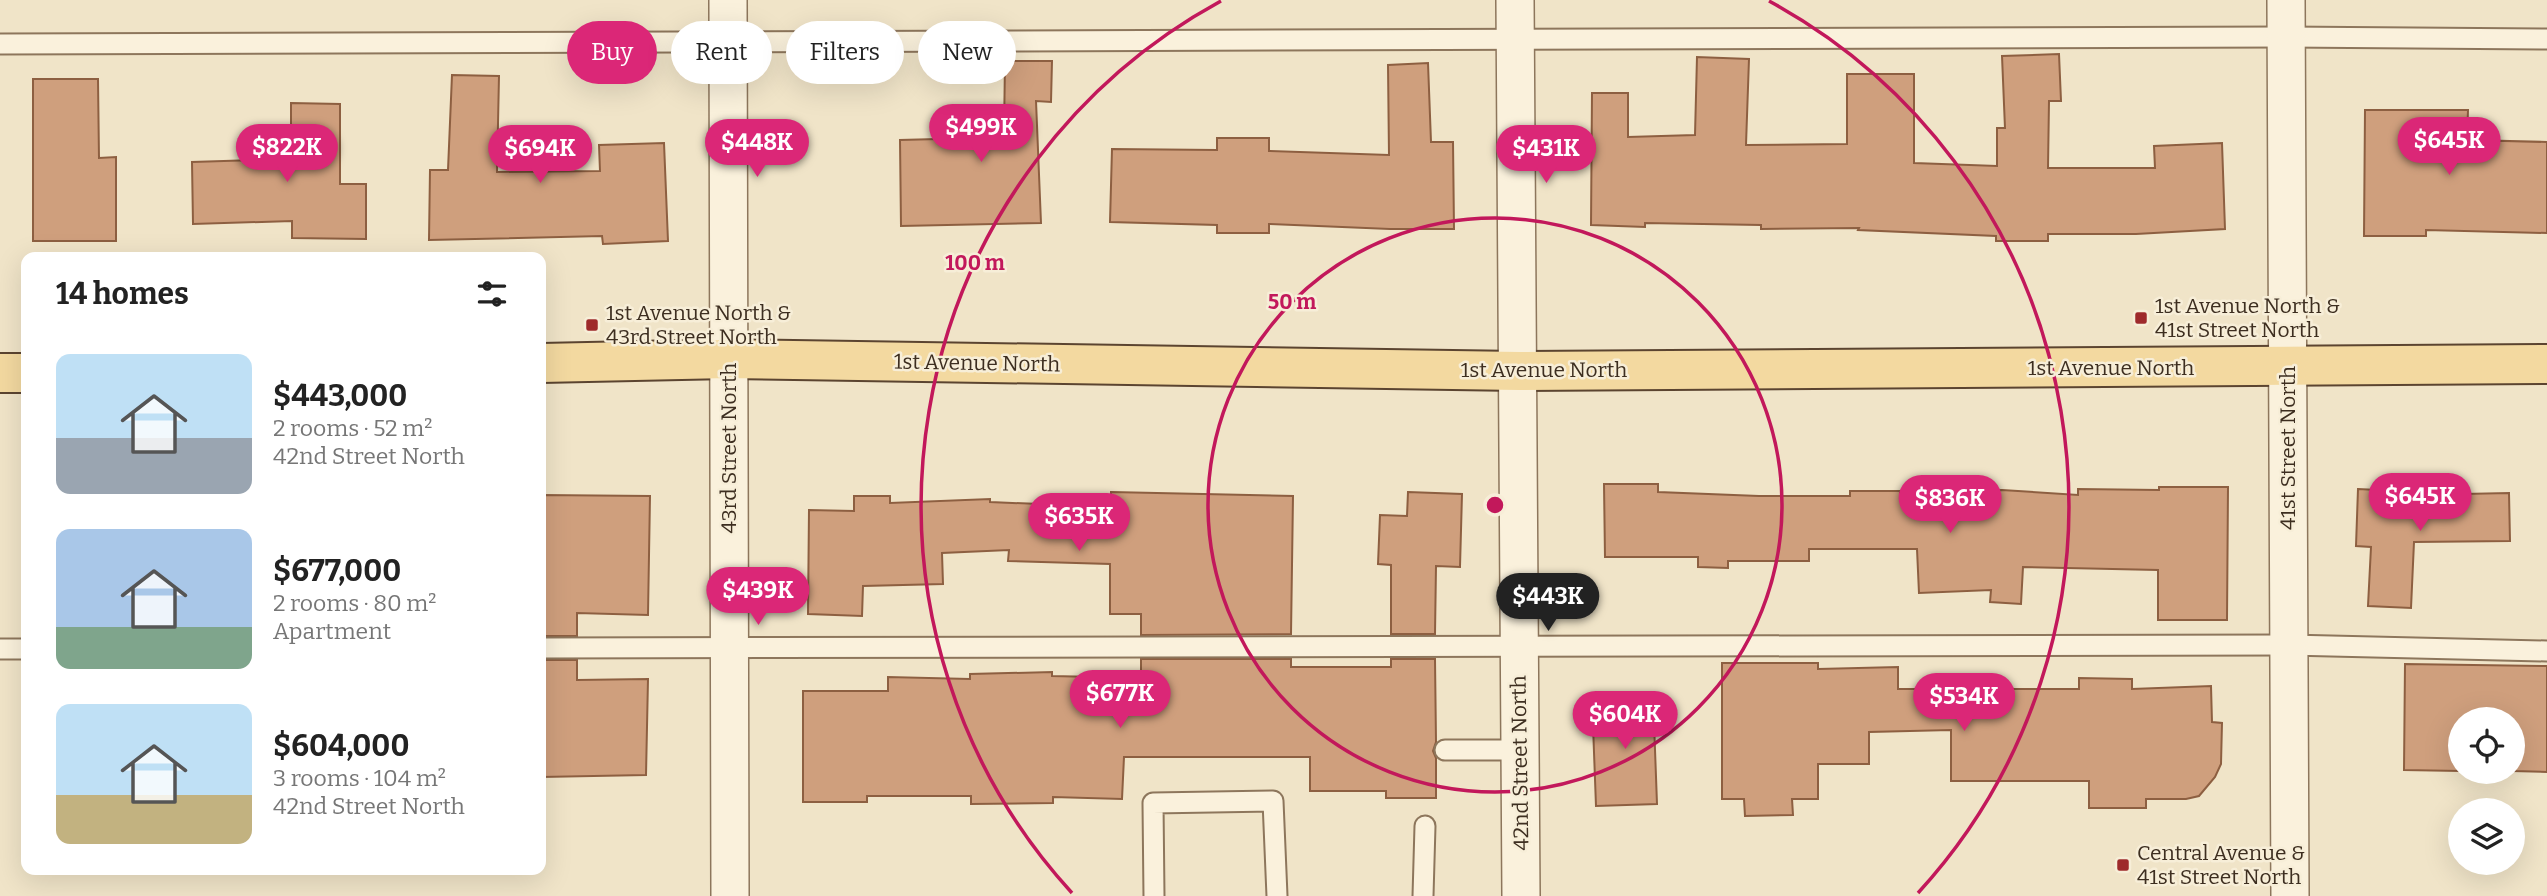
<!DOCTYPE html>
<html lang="en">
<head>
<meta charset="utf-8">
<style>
	:root { --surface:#fff; --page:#f6f6f6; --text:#222; --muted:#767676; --accent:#db2777 }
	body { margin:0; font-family:Bitter,serif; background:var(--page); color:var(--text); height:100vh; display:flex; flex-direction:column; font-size:26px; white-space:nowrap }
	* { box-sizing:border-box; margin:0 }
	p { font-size:23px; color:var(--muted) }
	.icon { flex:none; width:38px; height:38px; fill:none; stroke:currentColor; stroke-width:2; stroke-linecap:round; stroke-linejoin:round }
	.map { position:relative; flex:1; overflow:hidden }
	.sheet { position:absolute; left:21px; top:252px; width:525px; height:623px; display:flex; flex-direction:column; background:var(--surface); border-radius:14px; box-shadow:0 7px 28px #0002 }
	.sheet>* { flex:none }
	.hud { position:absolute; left:567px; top:21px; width:665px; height:63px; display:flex; gap:14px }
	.tools { position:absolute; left:2448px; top:707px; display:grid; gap:14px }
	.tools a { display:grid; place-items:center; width:77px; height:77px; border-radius:50%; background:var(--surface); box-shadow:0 7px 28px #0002; font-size:35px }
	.price { position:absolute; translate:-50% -60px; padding:0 16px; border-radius:24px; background:var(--accent); color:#fff; font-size:23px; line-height:46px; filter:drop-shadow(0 2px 4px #0008) }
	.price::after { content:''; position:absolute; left:50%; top:42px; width:21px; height:16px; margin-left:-10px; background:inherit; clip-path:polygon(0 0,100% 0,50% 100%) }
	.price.on { background:#222; color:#fff }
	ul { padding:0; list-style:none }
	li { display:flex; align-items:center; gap:21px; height:175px; padding:0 35px }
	li span { display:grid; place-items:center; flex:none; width:196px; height:140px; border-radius:14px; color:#555 }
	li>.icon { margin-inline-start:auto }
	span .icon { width:84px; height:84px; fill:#fffc; stroke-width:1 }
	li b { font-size:30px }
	h2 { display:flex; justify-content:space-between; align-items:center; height:84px; padding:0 35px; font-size:30px }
	.pill { padding:0 24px; border-radius:32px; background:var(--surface); box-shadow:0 7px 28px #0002; font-size:24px; line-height:63px }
	.pill.on { background:var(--accent); color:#fff }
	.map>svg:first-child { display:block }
	.building { fill:#cf9f7d; stroke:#8d5f41; stroke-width:2 }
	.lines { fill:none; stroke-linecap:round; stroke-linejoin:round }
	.lane-casing { stroke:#8d765c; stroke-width:23 }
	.street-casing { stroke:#8d765c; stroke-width:40 }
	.primary-casing { stroke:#5b4430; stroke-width:42 }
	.lane { stroke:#faf1dc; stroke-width:19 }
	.street { stroke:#faf1dc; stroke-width:37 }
	.primary { stroke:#f3d9a0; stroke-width:38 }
	.ring { fill:none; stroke:#c2185b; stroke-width:3.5 }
	.poi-dot { fill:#9e2a2b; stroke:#f7eed8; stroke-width:2.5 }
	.labels { text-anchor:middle; stroke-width:5; stroke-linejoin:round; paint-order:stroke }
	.poi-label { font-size:21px; fill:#3d2e20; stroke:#f7eed8; text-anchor:start }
	.street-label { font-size:21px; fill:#3d2e20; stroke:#f7eed8 }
	.centre { fill:#c2185b; stroke:#f7eed8; stroke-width:3.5 }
	.ring-label { font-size:21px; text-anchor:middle; font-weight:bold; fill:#c2185b; stroke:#f7eed8; stroke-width:5; stroke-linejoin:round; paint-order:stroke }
</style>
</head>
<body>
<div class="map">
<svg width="2547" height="896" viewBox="0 0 2547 896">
	<rect width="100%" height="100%" fill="#f0e4c8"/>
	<!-- building -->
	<path class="building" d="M 2059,54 L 2061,101 L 2049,101 L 2048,168 L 2155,168 L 2154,146 L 2222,143 L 2225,229 L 2136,234 L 2048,234 L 2048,241 L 1996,241 L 1996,236 L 1858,230 L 1859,228 L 1761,229 L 1761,225 L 1645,223 L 1645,227 L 1591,225 L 1592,93 L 1628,93 L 1628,137 L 1695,135 L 1697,57 L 1749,59 L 1746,145 L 1847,144 L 1847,74 L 1914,74 L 1914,163 L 1997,166 L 1997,128 L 2005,128 L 2002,56 Z
		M 1005,61 L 1052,61 L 1051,102 L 1036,101 L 1041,223 L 901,226 L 900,140 L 976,138 L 976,135 L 1004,133 Z
		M 1428,63 L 1431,142 L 1453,142 L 1454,229 L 1390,229 L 1269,224 L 1269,233 L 1217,233 L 1217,225 L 1110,222 L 1112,149 L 1217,150 L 1217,138 L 1269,138 L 1269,151 L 1389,155 L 1388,65 Z
		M 452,75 L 499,76 L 497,172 L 600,171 L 599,145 L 664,143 L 668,241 L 603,244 L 602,236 L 429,240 L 430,170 L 448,170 Z
		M 33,79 L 98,79 L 99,158 L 116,157 L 116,241 L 33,241 Z
		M 291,103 L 340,104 L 340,184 L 366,184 L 366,239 L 292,238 L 292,221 L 193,224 L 192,162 L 291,159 Z
		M 2365,110 L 2468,110 L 2467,140 L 2547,142 L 2547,233 L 2426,230 L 2426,236 L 2364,236 Z
		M 1604,484 L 1658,484 L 1658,492 L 1759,496 L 1850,496 L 1850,491 L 1900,491 L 1900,494 L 2002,490 L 2078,495 L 2078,489 L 2159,490 L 2159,487 L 2228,487 L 2227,620 L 2158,620 L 2158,570 L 2023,567 L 2021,604 L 1990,602 L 1991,590 L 1919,593 L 1917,549 L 1809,549 L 1809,561 L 1728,561 L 1728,568 L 1698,567 L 1698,557 L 1605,557 Z
		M 2358,489 L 2416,492 L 2416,495 L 2509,493 L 2510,541 L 2414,542 L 2411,608 L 2368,606 L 2371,547 L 2356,546 Z
		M 1111,492 L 1293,496 L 1291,634 L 1141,635 L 1141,614 L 1110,614 L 1110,564 L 1008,561 L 1009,550 L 942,553 L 943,584 L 863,586 L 862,616 L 808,614 L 809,510 L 854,511 L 854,496 L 890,496 L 890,503 L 990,499 L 990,502 L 1111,507 Z
		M 1408,492 L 1462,494 L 1460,567 L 1436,566 L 1435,634 L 1391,634 L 1391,565 L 1378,564 L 1380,515 L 1407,516 Z
		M 541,495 L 650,496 L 648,615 L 577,613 L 577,636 L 541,636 Z
		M 1141,659 L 1291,659 L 1291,667 L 1391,667 L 1391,659 L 1435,659 L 1436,742 L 1433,751 L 1436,758 L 1436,798 L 1386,798 L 1386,791 L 1310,791 L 1310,757 L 1124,757 L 1122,799 L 1053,797 L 1053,803 L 971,804 L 971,796 L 867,796 L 867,802 L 803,802 L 803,691 L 888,691 L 888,677 L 970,679 L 970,674 L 1052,672 L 1052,676 L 1141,678 Z
		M 541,660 L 577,660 L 577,680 L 648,679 L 646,775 L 541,777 Z
		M 1722,663 L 1818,663 L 1818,669 L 1898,667 L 1898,689 L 2079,689 L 2079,678 L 2132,679 L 2132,689 L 2211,686 L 2212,722 L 2222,723 L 2221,764 L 2215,777 L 2199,796 L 2186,799 L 2146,799 L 2146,808 L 2089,808 L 2089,781 L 1951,781 L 1951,730 L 1869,732 L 1869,764 L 1818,764 L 1818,799 L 1792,799 L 1793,815 L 1745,816 L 1744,799 L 1722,799 Z
		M 2405,664 L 2547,666 L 2547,772 L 2513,771 L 2513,719 L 2460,719 L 2460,771 L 2404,770 Z
		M 1653,695 L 1657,804 L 1596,806 L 1592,698 Z"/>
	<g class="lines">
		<!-- lane casing -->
		<g class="lane-casing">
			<path id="lane" d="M 0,44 L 2286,37 L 2547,39
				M 541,648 L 2289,645 L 2547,651
				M 0,649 L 26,649
				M 1445,750 L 1519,750
				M 1154,896 L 1153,803 L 1273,801 L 1277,896
				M 1423,896 L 1425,826"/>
		</g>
		<!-- street casing -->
		<g class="street-casing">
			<path id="street" d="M 728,0 L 730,896
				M 1515,0 L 1521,896
				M 2286,0 L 2290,896"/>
		</g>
		<!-- primary casing -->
		<g class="primary-casing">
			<path id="primary" d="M 541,363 L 728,359 L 1519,371 L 2547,364
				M 0,373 L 26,373"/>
		</g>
		<!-- lane -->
		<use href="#lane" class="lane"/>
		<!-- street -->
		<use href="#street" class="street"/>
		<!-- primary -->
		<use href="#primary" class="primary"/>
	</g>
	<!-- distance rings -->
	<g class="ring">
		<circle cx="1495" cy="505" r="287"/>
		<path d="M1072 893A574 574 0 0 1 1221 1M1769 1A574 574 0 0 1 1918 893"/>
	</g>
	<!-- markers -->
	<g class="poi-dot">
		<rect x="2134" y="311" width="14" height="14" rx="3.5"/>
		<rect x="585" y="318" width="14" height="14" rx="3.5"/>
		<rect x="2116" y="858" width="14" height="14" rx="3.5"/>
	</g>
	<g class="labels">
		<!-- poi labels -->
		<g class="poi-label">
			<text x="2155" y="313">1st Avenue North &amp;<tspan x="2155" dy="24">41st Street North</tspan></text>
			<text x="606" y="320">1st Avenue North &amp;<tspan x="606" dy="24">43rd Street North</tspan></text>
			<text x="2137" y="860">Central Avenue &amp;<tspan x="2137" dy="24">41st Street North</tspan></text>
		</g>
		<!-- street labels -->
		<g class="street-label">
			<text transform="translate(977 363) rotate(1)" y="7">1st Avenue North</text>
			<text x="2111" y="375">1st Avenue North</text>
			<text x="1544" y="377">1st Avenue North</text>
			<text transform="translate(729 448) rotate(-90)" y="7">43rd Street North</text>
			<text transform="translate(2288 448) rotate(-90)" y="7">41st Street North</text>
			<text transform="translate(1520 763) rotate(-91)" y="7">42nd Street North</text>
		</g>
	</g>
	<circle cx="1495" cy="505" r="10" class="centre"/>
	<g class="ring-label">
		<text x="975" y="270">100 m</text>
		<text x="1292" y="309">50 m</text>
	</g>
</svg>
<div class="tools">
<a><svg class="icon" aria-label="locate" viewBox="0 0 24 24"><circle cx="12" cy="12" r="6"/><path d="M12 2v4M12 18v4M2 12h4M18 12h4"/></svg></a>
<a><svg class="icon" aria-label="layers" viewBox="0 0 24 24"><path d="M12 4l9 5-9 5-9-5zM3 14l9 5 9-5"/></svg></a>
</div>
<b class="price" style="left:981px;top:164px">$499K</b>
<b class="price" style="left:2449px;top:177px">$645K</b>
<b class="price" style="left:757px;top:179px">$448K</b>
<b class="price" style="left:287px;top:184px">$822K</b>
<b class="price" style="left:540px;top:185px">$694K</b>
<b class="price" style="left:1546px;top:185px">$431K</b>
<b class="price" style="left:2420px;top:533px">$645K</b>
<b class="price" style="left:1950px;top:535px">$836K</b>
<b class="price" style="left:1079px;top:553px">$635K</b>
<b class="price" style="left:758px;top:627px">$439K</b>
<b class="price on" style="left:1548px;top:633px">$443K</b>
<b class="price" style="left:1120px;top:730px">$677K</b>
<b class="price" style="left:1964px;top:733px">$534K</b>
<b class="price" style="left:1625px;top:751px">$604K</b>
<div class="hud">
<a class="pill on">Buy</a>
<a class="pill">Rent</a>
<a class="pill">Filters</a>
<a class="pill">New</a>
</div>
<section class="sheet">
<h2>14 homes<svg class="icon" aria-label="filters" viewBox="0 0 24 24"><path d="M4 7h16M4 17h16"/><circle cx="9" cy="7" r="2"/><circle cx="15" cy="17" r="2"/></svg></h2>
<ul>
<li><span style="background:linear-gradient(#bfe0f5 60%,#9aa5b1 0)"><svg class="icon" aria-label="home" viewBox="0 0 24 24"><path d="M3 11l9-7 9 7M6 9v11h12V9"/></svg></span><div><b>$443,000</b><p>2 rooms · 52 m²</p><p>42nd Street North</p></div></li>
<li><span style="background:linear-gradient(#a9c7e8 70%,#7fa58c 0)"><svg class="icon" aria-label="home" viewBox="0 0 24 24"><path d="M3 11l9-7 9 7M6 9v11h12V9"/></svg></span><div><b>$677,000</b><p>2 rooms · 80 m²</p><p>Apartment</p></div></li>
<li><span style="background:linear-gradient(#bfe0f5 65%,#c2b280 0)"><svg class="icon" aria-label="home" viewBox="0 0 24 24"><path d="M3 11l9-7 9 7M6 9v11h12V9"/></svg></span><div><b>$604,000</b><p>3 rooms · 104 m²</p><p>42nd Street North</p></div></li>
</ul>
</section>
</div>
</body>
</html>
